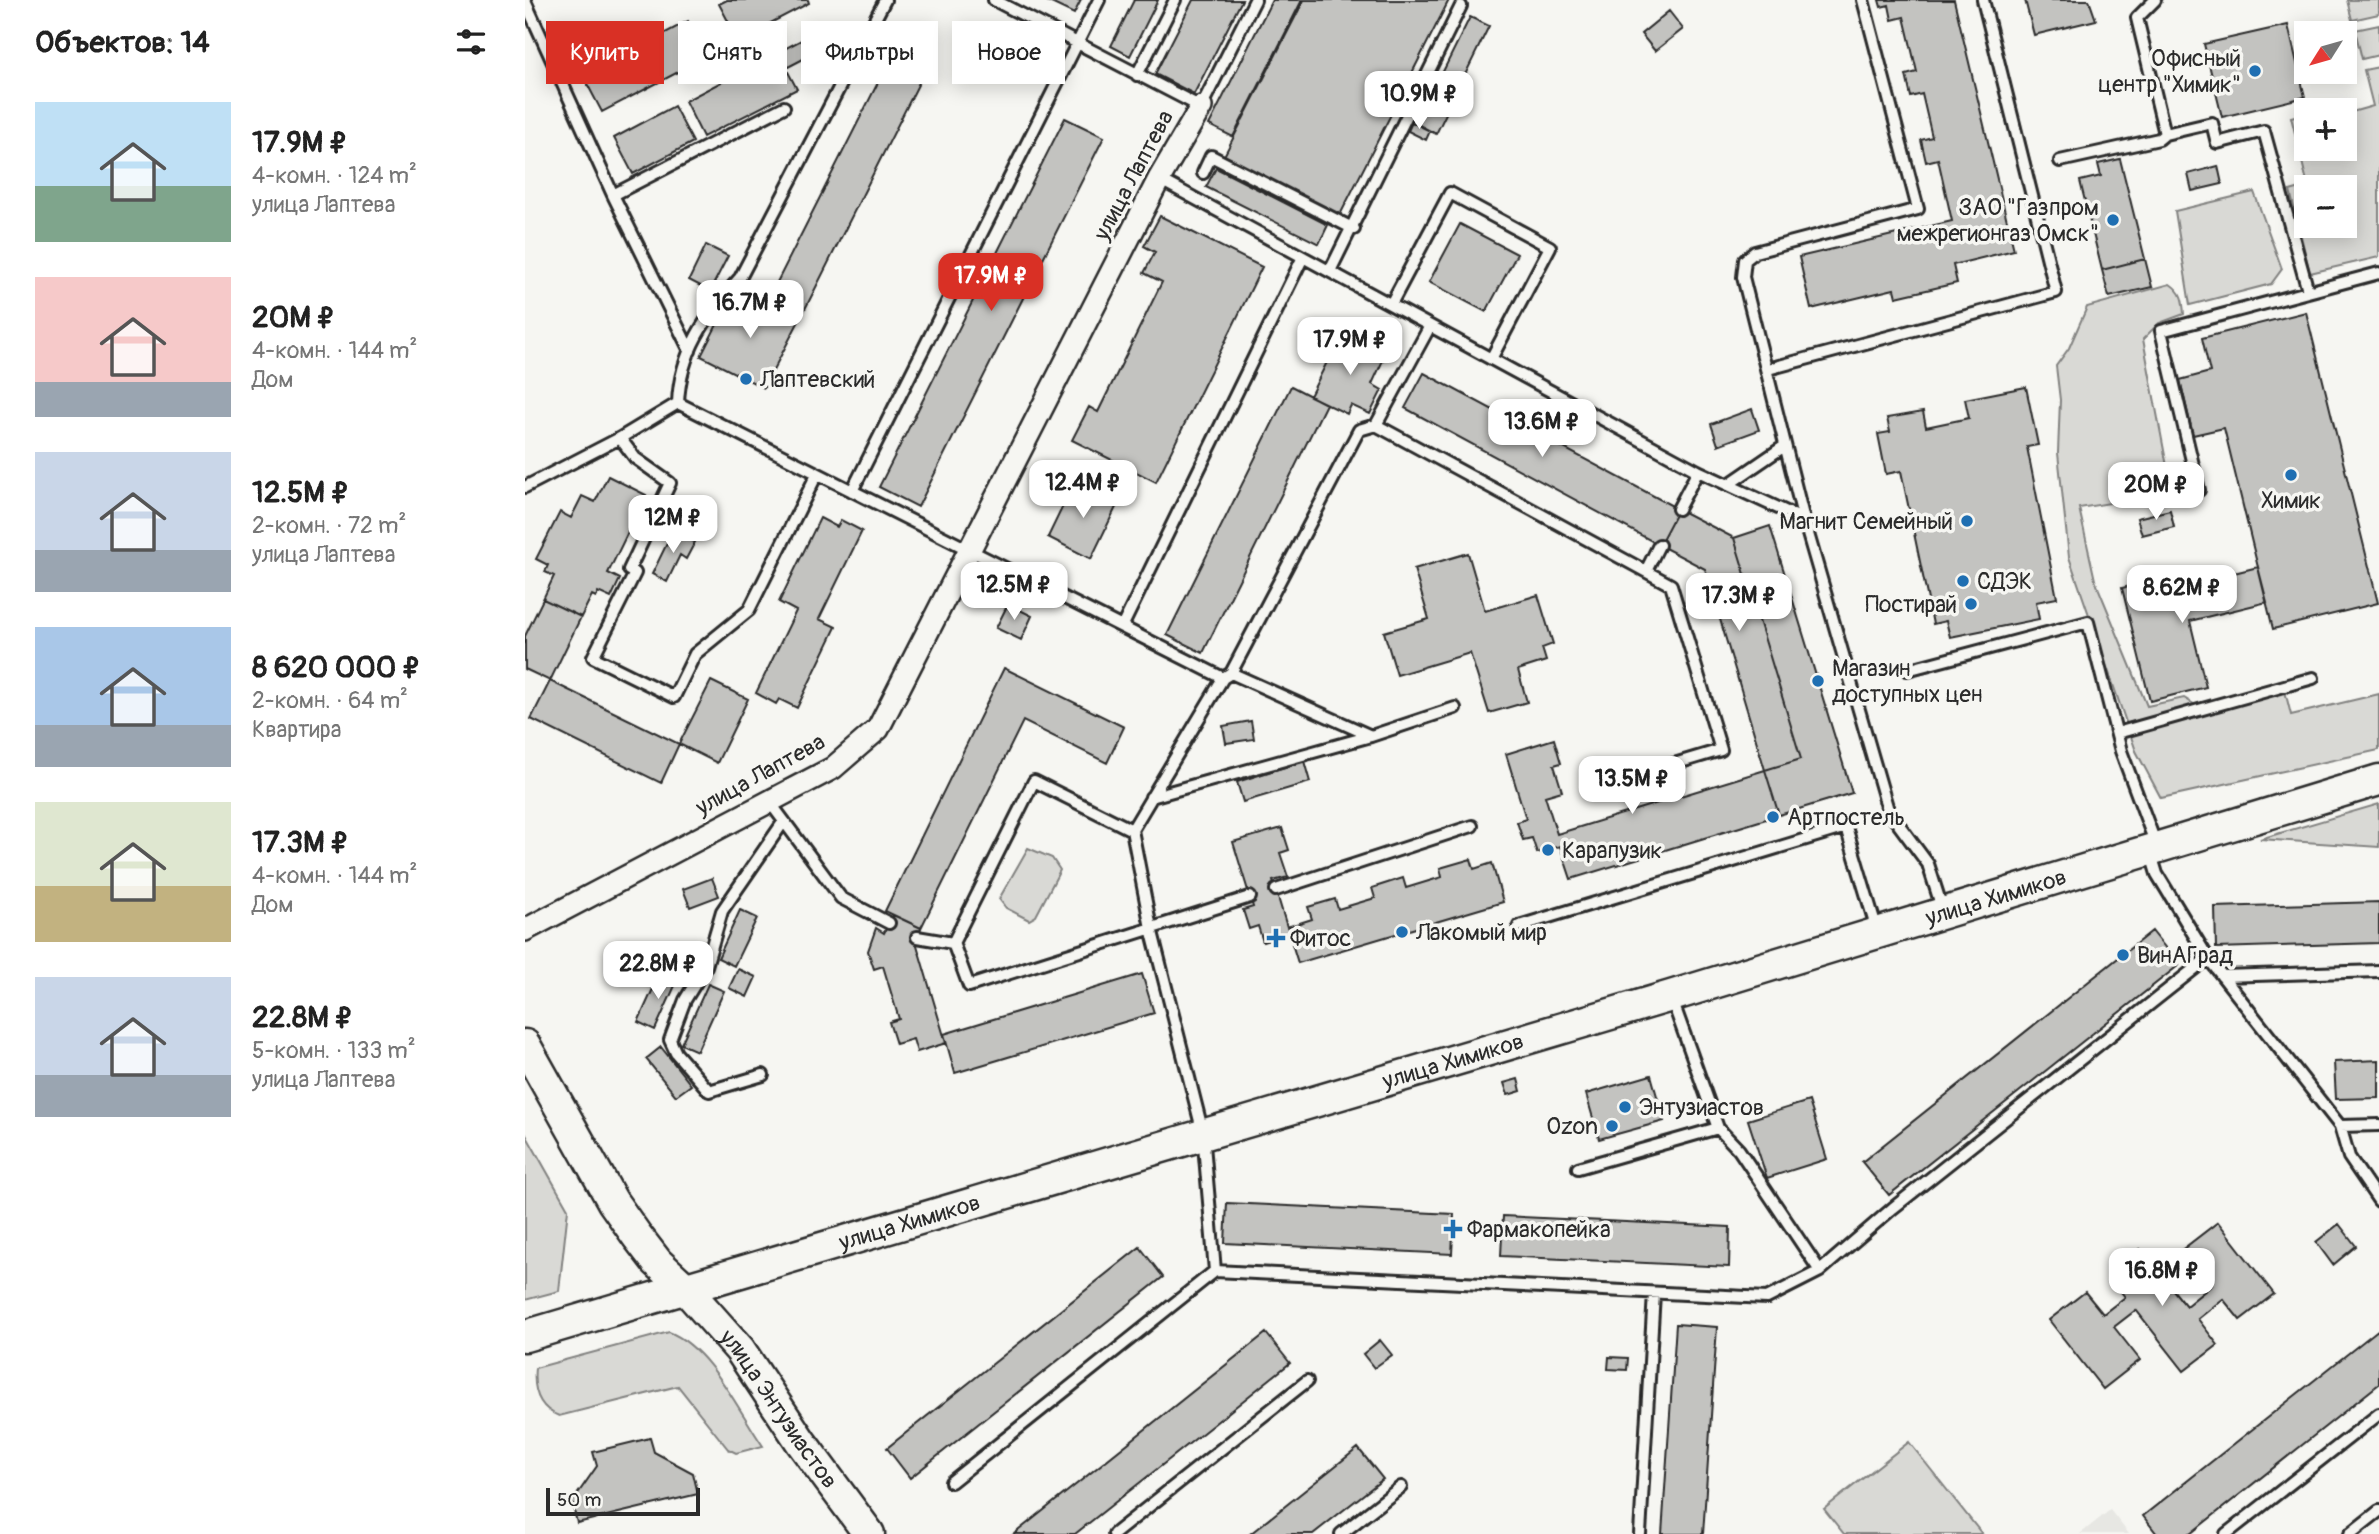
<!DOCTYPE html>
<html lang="ru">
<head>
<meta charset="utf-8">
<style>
	:root { --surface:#fff; --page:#f6f6f6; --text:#222; --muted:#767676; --accent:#d93025 }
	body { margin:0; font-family:Pangolin,sans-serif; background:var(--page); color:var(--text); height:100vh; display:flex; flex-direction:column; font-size:26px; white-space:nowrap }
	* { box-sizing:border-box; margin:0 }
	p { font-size:23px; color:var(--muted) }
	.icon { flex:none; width:38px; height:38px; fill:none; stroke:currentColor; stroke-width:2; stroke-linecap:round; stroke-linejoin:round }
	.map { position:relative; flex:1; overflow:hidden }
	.sheet { display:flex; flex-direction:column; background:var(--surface); width:525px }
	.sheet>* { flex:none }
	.hud { position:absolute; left:21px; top:21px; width:665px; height:63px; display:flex; gap:14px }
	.needle { width:46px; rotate:233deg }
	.tools { position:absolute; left:1769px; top:21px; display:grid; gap:14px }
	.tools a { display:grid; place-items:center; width:63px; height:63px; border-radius:0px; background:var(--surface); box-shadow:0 4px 18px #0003; font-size:35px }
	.scale { position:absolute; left:21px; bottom:18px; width:154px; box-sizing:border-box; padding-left:7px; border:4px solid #2b2b2b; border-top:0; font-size:19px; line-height:24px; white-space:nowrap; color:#2b2b2b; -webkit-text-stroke:5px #f6f6f2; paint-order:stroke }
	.price { position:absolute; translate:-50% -60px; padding:0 16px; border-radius:14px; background:#fff; color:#222; font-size:23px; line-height:46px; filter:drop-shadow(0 2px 4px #0008) }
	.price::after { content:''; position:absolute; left:50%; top:42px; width:21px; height:16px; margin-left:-10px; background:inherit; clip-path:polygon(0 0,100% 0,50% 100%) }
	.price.selected { background:var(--accent); color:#fff }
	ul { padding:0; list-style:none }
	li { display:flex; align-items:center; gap:21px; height:175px; padding:0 35px }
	li span { display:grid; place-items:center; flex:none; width:196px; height:140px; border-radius:0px; color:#555 }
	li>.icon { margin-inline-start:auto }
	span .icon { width:84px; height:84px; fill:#fffc; stroke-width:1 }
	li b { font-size:30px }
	h2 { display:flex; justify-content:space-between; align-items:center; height:84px; padding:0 35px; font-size:30px }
	.tag { padding:0 24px; border-radius:0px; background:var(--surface); box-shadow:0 4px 18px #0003; font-size:24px; line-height:63px }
	.tag.selected { background:var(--accent); color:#fff }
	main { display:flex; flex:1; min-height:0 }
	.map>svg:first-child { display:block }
	.built { fill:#e7e7e3 }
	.green { fill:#d9d9d5; stroke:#828280; stroke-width:2; fill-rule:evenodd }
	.building { fill:#c3c3c0; stroke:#2b2b2b; stroke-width:2 }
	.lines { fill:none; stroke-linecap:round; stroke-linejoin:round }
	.service-casing { stroke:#2b2b2b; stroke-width:16 }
	.minor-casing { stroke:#2b2b2b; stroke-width:26 }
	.secondary-casing { stroke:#2b2b2b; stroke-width:35 }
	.service { stroke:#f6f6f2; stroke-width:10 }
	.minor { stroke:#f6f6f2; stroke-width:21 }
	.secondary { stroke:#f6f6f2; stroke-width:30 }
	.poi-dot { fill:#1f6fb2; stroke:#f6f6f2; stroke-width:2.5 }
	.labels { text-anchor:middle; stroke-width:7; stroke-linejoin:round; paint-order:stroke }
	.poi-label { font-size:23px; fill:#2b2b2b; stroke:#f6f6f2; text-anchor:start }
	.street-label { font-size:23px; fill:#2b2b2b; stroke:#f6f6f2 }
</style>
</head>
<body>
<main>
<section class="sheet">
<h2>Объектов: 14<svg class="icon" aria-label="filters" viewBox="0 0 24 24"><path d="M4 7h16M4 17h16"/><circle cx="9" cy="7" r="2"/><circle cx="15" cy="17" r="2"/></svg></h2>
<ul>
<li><span style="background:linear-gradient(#bfe0f5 60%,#7fa58c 0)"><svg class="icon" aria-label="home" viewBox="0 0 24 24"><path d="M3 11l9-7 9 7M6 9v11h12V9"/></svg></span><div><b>17.9M ₽</b><p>4-комн. · 124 m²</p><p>улица Лаптева</p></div></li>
<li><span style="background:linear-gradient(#f6c9c9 75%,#9aa5b1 0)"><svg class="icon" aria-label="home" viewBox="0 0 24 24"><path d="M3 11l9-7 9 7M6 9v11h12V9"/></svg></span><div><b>20M ₽</b><p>4-комн. · 144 m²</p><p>Дом</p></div></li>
<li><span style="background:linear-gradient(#c9d6e8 70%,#9aa5b1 0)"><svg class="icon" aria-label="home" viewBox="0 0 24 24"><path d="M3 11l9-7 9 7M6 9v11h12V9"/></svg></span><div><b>12.5M ₽</b><p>2-комн. · 72 m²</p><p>улица Лаптева</p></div></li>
<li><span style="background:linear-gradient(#a9c7e8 70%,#9aa5b1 0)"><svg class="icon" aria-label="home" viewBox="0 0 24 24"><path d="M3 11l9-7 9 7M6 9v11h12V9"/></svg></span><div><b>8 620 000 ₽</b><p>2-комн. · 64 m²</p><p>Квартира</p></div></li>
<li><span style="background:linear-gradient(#dfe7d0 60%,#c2b280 0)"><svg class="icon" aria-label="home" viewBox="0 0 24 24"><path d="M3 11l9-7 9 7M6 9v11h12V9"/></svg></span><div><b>17.3M ₽</b><p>4-комн. · 144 m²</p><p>Дом</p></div></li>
<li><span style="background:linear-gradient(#c9d6e8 70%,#9aa5b1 0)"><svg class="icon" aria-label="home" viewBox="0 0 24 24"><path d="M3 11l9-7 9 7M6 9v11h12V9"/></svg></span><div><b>22.8M ₽</b><p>5-комн. · 133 m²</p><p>улица Лаптева</p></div></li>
</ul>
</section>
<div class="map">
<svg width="1854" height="1534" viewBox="0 0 1854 1534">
	<rect width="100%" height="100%" fill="#f6f6f2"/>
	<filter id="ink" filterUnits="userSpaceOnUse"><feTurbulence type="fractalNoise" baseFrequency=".0143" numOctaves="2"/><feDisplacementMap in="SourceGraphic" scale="14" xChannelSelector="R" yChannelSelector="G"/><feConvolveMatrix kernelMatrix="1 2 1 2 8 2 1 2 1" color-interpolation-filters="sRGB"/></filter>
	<g filter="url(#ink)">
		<!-- built -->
		<path class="built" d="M 1585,1510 L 1604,1534 L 1555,1534 Z"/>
		<!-- green -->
		<path class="green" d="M 1822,0 L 1854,0 L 1854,14 L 1827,20 Z
			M 1854,25 L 1854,55 L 1837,59 L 1830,30 Z
			M 1854,67 L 1854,257 L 1785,273 L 1765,191 L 1783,186 L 1766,117 L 1781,113 L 1782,149 L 1820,149 L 1820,114 L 1848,106 L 1839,70 ZM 1782,187 L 1820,187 L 1820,226 L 1782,226 Z
			M 1729,192 L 1757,269 L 1746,284 L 1665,305 L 1650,211 Z
			M 1645,284 C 1657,292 1658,300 1659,314 L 1634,323 L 1618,339 L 1647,493 L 1554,508 L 1570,580 L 1622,706 L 1659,698 L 1677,709 L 1759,687 L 1766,715 L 1854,694 L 1854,750 L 1636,798 L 1611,751 L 1544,557 L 1533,453 L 1535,400 L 1531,366 L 1544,348 L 1562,307 Z
			M 1854,804 L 1854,847 L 1735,839 Z
			M 503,848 L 527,858 L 535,870 L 511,916 L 504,920 L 481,908 L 474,899 Z
			M 0,1133 L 43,1209 L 34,1291 L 0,1300 Z
			M 144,1332 C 185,1348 213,1410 238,1446 L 211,1453 L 203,1449 L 153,1386 L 34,1416 C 13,1408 8,1389 10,1368 Z
			M 1384,1442 L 1457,1534 L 1319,1534 L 1299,1509 Z"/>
		<!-- building -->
		<path class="building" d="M 202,0 L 283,0 L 284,3 L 213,40 L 194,4 Z
			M 520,0 L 556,0 L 549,14 Z
			M 609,0 L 633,0 L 605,56 L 586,46 Z
			M 668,0 L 717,0 L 669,94 L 630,74 Z
			M 747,0 L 777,0 L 708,137 L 684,125 Z
			M 779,0 L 924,0 L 815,215 L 699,156 Z
			M 1354,0 L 1429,0 L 1489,250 L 1428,265 L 1432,283 L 1371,297 L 1369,289 L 1286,309 L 1274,257 L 1427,221 L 1413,159 L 1401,162 L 1396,140 L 1407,137 L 1397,94 L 1386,97 L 1381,75 L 1392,72 L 1379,17 L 1367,20 L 1364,5 L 1356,7 Z
			M 1500,0 L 1564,0 L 1571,20 L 1509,35 Z
			M 1144,11 L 1158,29 L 1130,51 L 1116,34 Z
			M 945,17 L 964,26 L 911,134 L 892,124 Z
			M 163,21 L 182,57 L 77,112 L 58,76 Z
			M 1763,25 L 1780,97 L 1697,117 L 1679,44 Z
			M 380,29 L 413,45 L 275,319 L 242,302 Z
			M 280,38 L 288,54 L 261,68 L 272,89 L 178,137 L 160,101 Z
			M 149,106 L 168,142 L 108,174 L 89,138 Z
			M 540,118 L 579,137 L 393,507 L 354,487 Z
			M 887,122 L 905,131 L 901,140 L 883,131 Z
			M 1595,159 L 1620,259 L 1577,270 L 1555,181 L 1576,176 L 1573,164 Z
			M 1693,166 L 1697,184 L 1667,191 L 1663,174 Z
			M 691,168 L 803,225 L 794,244 L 681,187 Z
			M 635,216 L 737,267 L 631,482 L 547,440 L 564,407 L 573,412 L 637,282 L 619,273 L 630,252 L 619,246 Z
			M 935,224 L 992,254 L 961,312 L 904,282 Z
			M 181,245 L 203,256 L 185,291 L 164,280 Z
			M 1620,259 L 1627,287 L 1584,297 L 1577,270 Z
			M 207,295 L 237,311 L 242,302 L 275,319 L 239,388 L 176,356 Z
			M 1781,312 L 1853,603 L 1748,629 L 1699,428 L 1668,435 L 1655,380 L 1685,372 L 1677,338 Z
			M 816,334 L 860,356 L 847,384 L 857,390 L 845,414 L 826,405 L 822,414 L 785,396 Z
			M 899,373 L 1153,509 L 1134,545 L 880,408 Z
			M 766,386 L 801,404 L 678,653 L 642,635 Z
			M 1501,387 L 1513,445 L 1502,447 L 1532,598 L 1511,602 L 1514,619 L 1425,637 L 1421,621 L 1408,624 L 1376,471 L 1361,474 L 1353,434 L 1365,432 L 1362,418 L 1398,412 L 1401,427 L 1444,418 L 1440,399 Z
			M 1227,409 L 1234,430 L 1193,445 L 1186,424 Z
			M 83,476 L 121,495 L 83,573 L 95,579 L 86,598 L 73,592 L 71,597 L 67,595 L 56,617 L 18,599 L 29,576 L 20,572 L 23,565 L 11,559 L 35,512 L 46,518 L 57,496 L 70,502 Z
			M 550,481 L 594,501 L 566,559 L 523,537 Z
			M 1153,509 L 1209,538 L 1276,759 L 1240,770 L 1180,569 L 1134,545 Z
			M 1645,510 L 1649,527 L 1617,535 L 1612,518 Z
			M 295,518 L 312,527 L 316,520 L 337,531 L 294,619 L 311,627 L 272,708 L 254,699 L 251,704 L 231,693 L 271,611 L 254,602 Z
			M 1245,526 L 1327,793 L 1254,815 L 1240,770 L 1276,759 L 1209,538 Z
			M 148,531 L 170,542 L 161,559 L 155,555 L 142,582 L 127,574 Z
			M 943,553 L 960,611 L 1013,595 L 1028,644 L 1017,648 L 1021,661 L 993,670 L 1002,702 L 964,713 L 945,653 L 872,675 L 859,632 L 904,619 L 889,569 Z
			M 1733,567 L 1742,602 L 1665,621 L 1681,687 L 1625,701 L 1597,588 L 1654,574 L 1657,586 Z
			M 18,599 L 56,617 L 25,681 L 0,669 L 0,636 Z
			M 483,604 L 507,616 L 496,640 L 471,628 Z
			M 479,668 L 599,727 L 582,763 L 498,721 L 396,928 L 360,911 Z
			M 25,681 L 154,744 L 136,783 L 6,719 Z
			M 186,681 L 223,699 L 192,763 L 154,744 Z
			M 726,721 L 729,739 L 701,743 L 698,726 Z
			M 1029,739 L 1036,763 L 1029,765 L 1037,791 L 1020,796 L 1032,834 L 1240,770 L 1254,815 L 1046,879 L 1035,846 L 1012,853 L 1007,838 L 998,840 L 992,822 L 1001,819 L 981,754 Z
			M 779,761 L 785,782 L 718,802 L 712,782 Z
			M 757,828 L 764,850 L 755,853 L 763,877 L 748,881 L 762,927 L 787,919 L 783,907 L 810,899 L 813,909 L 850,898 L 847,888 L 878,878 L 881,888 L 917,877 L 915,868 L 946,859 L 949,869 L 967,863 L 978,902 L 773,963 L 764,934 L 738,942 L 733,926 L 724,929 L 718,910 L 728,907 L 708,842 Z
			M 187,878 L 194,896 L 165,907 L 158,889 Z
			M 1854,902 L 1854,943 L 1691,948 L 1690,907 Z
			M 215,910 L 232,918 L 209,966 L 193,958 Z
			M 368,915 L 396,928 L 392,945 L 421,1043 L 392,1052 L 388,1039 L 371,1044 L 364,1022 L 374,1019 L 358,966 L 349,969 L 343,951 L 351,928 L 359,933 Z
			M 1627,931 L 1654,965 L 1364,1195 L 1337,1162 Z
			M 213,969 L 231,977 L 222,997 L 204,988 Z
			M 136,971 L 153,979 L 130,1030 L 113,1022 Z
			M 617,974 L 629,1013 L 430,1073 L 419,1034 Z
			M 183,984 L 199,991 L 172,1051 L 156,1044 Z
			M 136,1047 L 166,1085 L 151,1096 L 121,1059 Z
			M 1854,1060 L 1854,1098 L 1811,1099 L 1809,1062 Z
			M 1126,1075 L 1139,1121 L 1074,1139 L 1061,1094 Z
			M 993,1079 L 996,1091 L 983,1095 L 979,1083 Z
			M 1284,1101 L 1302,1159 L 1242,1178 L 1223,1120 Z
			M 702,1203 L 929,1214 L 927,1254 L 700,1243 Z
			M 978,1216 L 1205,1227 L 1204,1267 L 976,1256 Z
			M 1693,1222 L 1749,1294 L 1715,1320 L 1698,1299 L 1673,1319 L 1693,1345 L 1659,1371 L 1611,1310 L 1589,1327 L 1615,1360 L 1578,1389 L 1524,1320 L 1560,1292 L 1578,1314 L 1600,1297 L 1583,1275 L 1615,1249 L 1661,1306 L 1687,1285 L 1658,1249 Z
			M 1814,1224 L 1831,1246 L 1808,1265 L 1791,1242 Z
			M 615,1247 L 638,1277 L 385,1478 L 362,1448 Z
			M 1151,1324 L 1192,1327 L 1178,1534 L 1137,1534 Z
			M 1854,1329 L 1854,1384 L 1665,1534 L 1632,1534 L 1618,1516 Z
			M 741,1333 L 765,1363 L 689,1424 L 550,1534 L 489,1534 Z
			M 855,1340 L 867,1355 L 849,1368 L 838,1354 Z
			M 1084,1357 L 1103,1358 L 1102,1370 L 1083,1369 Z
			M 125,1438 L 129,1452 L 168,1473 L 173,1494 L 52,1523 L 47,1502 L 72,1466 L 68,1452 Z
			M 833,1448 L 858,1479 L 788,1534 L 725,1534 Z"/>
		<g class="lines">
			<!-- service casing -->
			<g class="service-casing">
				<path id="service" d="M 469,0 L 676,107 L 730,0
					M 1630,0 L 1612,18 L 1640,134
					M 0,1 L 88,195
					M 612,75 L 650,0
					M 1535,161 L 1634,139 L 1640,134 L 1687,123 L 1692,143 L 1739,131 L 1783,291
					M 678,173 L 686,156 L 829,229
					M 634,179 L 1173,471 L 1279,520 L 1363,810 L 1403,864 L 1418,911
					M 805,271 L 936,6
					M 866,304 L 925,193 L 1025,247 L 966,359
					M 165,351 L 88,195 L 259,107
					M 1243,369 L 1531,292 L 1458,0
					M 153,403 L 698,678
					M 153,403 C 155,352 181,315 215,278 L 360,0
					M 851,425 L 905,326
					M 95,438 L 110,458 L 145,483 L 104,570 L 110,573 L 68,657 L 149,697 L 170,654 L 224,610 L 292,474
					M 1204,484 L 1258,447
					M 0,487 L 95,438 L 153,403
					M 1674,490 L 1636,331 L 1854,273
					M 327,491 L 574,0
					M 1153,509 L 1173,471
					M 1279,520 L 1218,277 L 1220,260 L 1230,252 L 1393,209 L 1338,0
					M 1121,571 L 1134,545
					M 597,627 L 778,257
					M 1382,670 L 1563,622 L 1596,751 L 1631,845
					M 706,673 L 846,736
					M 1592,733 L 1788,678
					M 626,797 L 846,736 L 930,708
					M 244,801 L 316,898 L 364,923
					M 607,830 L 509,781 L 428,943 L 444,986 L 725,897
					M 1625,851 L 1632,874 L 1683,958 L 1815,1126 L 1824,1157 L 1854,1201
					M 751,890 L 947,826
					M 994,926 L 1321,827 L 1352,930
					M 392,937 L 428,943
					M 1697,976 L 1854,971
					M 1146,997 L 1193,1128 L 1214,1150 L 1295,1271
					M 238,1075 L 184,1091 L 151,1053 L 145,1040 L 160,1000 L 181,966 L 197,911 L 259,821
					M 1815,1126 L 1854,1125
					M 1053,1168 L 1193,1128
					M 690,1271 L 678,1133 L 626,928 L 607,830 L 698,678 L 706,673 L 834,430 L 851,425 L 1146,585 L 1196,750 L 1072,787
					M 426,1482 L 690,1271 L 1242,1298 L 1295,1271 L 1368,1208 L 1683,958
					M 589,1534 L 782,1381
					M 816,1534 L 876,1487
					M 1115,1534 L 1129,1293
					M 1701,1534 L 1854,1414
					M 1825,1534 L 1854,1511"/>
			</g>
			<!-- minor casing -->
			<g class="minor-casing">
				<path id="minor" d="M 0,930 L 308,768 L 353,729 L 634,179 L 676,107"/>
			</g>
			<!-- secondary casing -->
			<g class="secondary-casing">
				<g id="secondary">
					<path id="s1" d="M 0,1045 L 88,1202 L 112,1236 L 132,1262 L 160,1288 L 215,1350 L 276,1442 L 344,1534"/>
					<path id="s2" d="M 0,1336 L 1146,996 L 1854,780"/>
				</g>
			</g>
			<!-- service -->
			<use href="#service" class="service"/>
			<!-- minor -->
			<use href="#minor" class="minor"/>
			<!-- secondary -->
			<use href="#secondary" class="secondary"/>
		</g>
	</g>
	<!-- markers -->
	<g class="poi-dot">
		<circle cx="1730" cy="71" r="7"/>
		<circle cx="1588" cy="220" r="7"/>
		<circle cx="221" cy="379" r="7"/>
		<circle cx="1766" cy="475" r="7"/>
		<circle cx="1442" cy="521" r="7"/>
		<circle cx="1438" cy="581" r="7"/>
		<circle cx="1446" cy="604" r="7"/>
		<circle cx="1293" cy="681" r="7"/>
		<circle cx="1248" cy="817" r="7"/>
		<circle cx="1023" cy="850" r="7"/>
		<circle cx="877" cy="932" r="7"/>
		<path d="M747.5 927.5h7v7h7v7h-7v7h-7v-7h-7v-7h7z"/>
		<circle cx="1598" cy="955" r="7"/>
		<circle cx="1100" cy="1107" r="7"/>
		<circle cx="1087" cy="1126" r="7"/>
		<path d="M924.5 1218.5h7v7h7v7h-7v7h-7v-7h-7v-7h7z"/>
	</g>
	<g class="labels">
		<!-- poi labels -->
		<g class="poi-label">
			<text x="1716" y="66" text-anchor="end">Офисный<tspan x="1716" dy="26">центр "Химик"</tspan></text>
			<text x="1574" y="215" text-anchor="end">ЗАО "Газпром<tspan x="1574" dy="26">межрегионгаз Омск"</tspan></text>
			<text x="235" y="387">Лаптевский</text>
			<text x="1766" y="508" text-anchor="middle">Химик</text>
			<text x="1428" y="529" text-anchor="end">Магнит Семейный</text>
			<text x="1452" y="589">СДЭК</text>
			<text x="1432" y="612" text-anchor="end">Постирай</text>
			<text x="1307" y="676">Магазин<tspan x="1307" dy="26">доступных цен</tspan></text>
			<text x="1262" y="825">Артпостель</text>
			<text x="1037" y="858">Карапузик</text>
			<text x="891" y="940">Лакомый мир</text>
			<text x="765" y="946">Фитос</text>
			<text x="1612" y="963">ВинАГрад</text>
			<text x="1114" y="1115">Энтузиастов</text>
			<text x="1073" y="1134" text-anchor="end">Ozon</text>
			<text x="942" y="1237">Фармакопейка</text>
		</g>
		<!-- street labels -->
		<g class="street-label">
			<text transform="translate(608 175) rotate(-62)" y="8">улица Лаптева</text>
			<text transform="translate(235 774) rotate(-29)" y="8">улица Лаптева</text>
			<text dy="8" stroke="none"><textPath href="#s2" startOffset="1535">улица Химиков</textPath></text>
			<text dy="8" stroke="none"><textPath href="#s2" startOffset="968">улица Химиков</textPath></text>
			<text dy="8" stroke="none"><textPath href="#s2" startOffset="401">улица Химиков</textPath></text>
			<text dy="8" stroke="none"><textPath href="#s1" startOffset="446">улица Энтузиастов</textPath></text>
		</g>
	</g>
</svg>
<div class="tools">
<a><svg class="needle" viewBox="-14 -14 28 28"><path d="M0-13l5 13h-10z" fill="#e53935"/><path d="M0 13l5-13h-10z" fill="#767676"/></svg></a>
<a>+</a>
<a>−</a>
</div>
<div class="scale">50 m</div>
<b class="price" style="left:894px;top:131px">10.9M ₽</b>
<b class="price selected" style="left:466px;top:313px">17.9M ₽</b>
<b class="price" style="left:225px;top:340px">16.7M ₽</b>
<b class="price" style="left:825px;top:377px">17.9M ₽</b>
<b class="price" style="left:1017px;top:459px">13.6M ₽</b>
<b class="price" style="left:558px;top:520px">12.4M ₽</b>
<b class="price" style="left:1631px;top:522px">20M ₽</b>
<b class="price" style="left:148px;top:555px">12M ₽</b>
<b class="price" style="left:489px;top:622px">12.5M ₽</b>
<b class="price" style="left:1657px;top:625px">8.62M ₽</b>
<b class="price" style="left:1214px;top:633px">17.3M ₽</b>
<b class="price" style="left:1107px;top:816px">13.5M ₽</b>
<b class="price" style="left:133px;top:1001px">22.8M ₽</b>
<b class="price" style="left:1637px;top:1308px">16.8M ₽</b>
<div class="hud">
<a class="tag selected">Купить</a>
<a class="tag">Снять</a>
<a class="tag">Фильтры</a>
<a class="tag">Новое</a>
</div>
</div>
</main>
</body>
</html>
